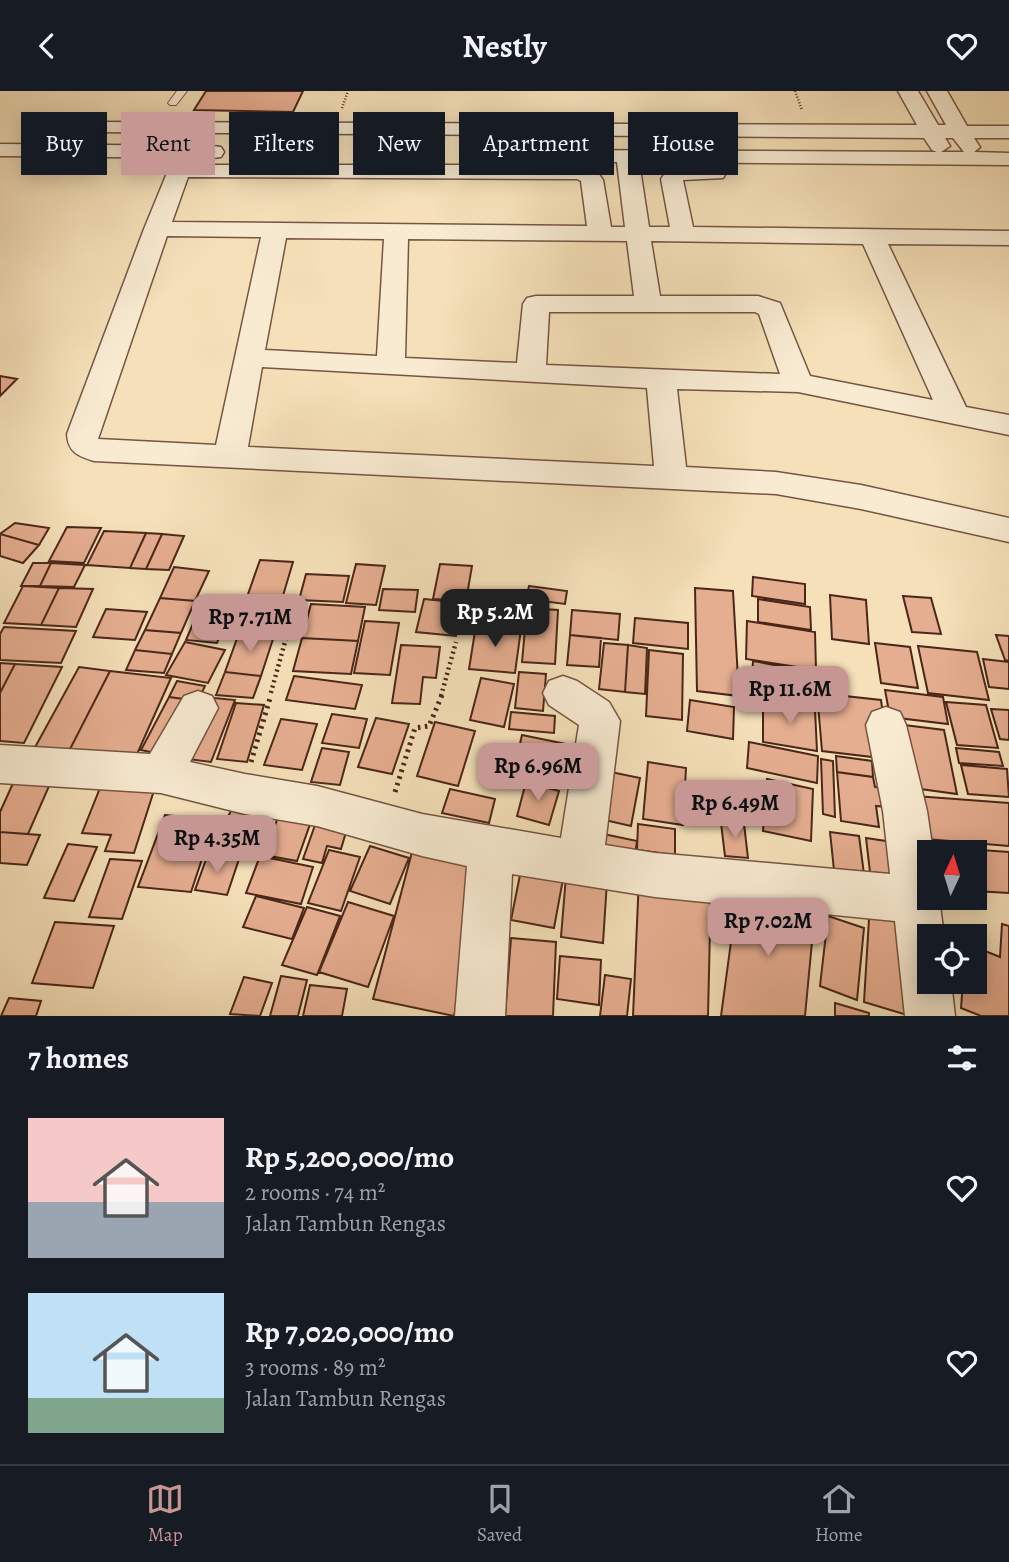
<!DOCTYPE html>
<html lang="en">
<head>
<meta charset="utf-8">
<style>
	:root { --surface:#171b24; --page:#242831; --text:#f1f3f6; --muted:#9ea1a6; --line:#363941; --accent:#c59692 }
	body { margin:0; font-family:Alegreya,serif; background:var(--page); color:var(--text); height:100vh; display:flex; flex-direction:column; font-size:26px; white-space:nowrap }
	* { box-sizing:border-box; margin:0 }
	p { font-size:23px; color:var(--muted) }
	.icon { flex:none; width:38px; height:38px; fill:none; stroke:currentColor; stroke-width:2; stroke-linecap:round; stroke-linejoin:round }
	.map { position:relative; height:925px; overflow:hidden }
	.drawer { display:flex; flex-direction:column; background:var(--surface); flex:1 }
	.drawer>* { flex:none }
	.top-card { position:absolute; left:21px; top:21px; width:968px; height:63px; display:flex; gap:14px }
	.needle { width:46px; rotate:4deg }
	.tools { position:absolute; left:917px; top:749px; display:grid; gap:14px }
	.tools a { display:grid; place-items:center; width:70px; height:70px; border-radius:0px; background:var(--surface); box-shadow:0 4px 18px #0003; font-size:35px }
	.price { position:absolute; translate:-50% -60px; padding:0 16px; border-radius:14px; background:var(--accent); color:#111; font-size:23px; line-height:46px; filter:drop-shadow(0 2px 4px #0008) }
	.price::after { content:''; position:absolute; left:50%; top:42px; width:21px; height:16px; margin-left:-10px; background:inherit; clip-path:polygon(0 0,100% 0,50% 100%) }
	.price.selected { background:#222; color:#fff }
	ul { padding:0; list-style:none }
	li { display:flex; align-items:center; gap:21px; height:175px; padding:0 28px }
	li span { display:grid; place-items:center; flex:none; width:196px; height:140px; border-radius:0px; color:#555 }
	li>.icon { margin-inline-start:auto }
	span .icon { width:84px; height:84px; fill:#fffc; stroke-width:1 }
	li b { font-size:30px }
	h2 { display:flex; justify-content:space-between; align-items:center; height:84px; padding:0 28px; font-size:30px }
	.tag { padding:0 24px; border-radius:0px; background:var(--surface); box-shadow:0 4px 18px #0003; font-size:24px; line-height:63px }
	.tag.selected { background:var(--accent); color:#111 }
	header { display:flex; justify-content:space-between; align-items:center; height:91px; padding:0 28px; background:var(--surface); font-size:32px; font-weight:600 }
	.menu { display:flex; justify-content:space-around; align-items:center; height:98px; border-top:2px solid var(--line); background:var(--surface); font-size:19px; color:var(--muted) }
	.menu a { display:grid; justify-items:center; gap:4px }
	.menu .selected { color:var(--accent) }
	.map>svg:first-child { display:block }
	.building { fill:#e6ae91; stroke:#4b2719; stroke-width:2 }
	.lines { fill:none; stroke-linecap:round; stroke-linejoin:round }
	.service-casing { stroke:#765541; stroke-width:2 }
	.minor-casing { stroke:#765541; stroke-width:3 }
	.path-far2 { stroke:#4b2719; stroke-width:2.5; stroke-dasharray:1 2; stroke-linecap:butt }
	.path-far1 { stroke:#4b2719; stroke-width:4.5; stroke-dasharray:2 3.5; stroke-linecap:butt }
	.path { stroke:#4b2719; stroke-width:5; stroke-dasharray:2.5 4.5; stroke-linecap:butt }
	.service { fill:#f8ebd2; fill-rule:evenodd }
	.minor { fill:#f8ebd2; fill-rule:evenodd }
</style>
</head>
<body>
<header><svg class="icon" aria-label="back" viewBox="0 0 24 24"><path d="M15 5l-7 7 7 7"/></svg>Nestly<svg class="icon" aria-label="heart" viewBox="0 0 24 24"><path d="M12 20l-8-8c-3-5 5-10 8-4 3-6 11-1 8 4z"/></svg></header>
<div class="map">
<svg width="1009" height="925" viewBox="0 0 1009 925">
	<rect width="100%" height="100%" fill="#f5e0b9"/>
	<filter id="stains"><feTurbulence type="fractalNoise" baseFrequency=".00286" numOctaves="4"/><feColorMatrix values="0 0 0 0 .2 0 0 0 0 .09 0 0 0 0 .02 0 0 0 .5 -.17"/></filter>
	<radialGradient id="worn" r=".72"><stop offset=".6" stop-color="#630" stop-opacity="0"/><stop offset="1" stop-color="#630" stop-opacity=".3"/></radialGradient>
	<!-- building -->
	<path class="building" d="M 206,0 L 303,0 L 293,21 L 194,19 Z
		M 0,285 L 17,288 L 0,305 Z
		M 15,432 L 49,437 L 39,454 L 0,443 Z
		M 67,436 L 101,437 L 84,472 L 49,470 Z
		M 104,440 L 146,442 L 130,477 L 87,474 Z
		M 146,442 L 162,443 L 146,478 L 130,477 Z
		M 0,443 L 39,454 L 23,472 L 0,465 Z
		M 162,443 L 184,445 L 169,479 L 146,478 Z
		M 260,469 L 293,471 L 282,508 L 247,506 Z
		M 33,472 L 51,472 L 40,495 L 21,495 Z
		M 51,472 L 85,474 L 74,496 L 40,495 Z
		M 356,473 L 385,475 L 376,514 L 346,512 Z
		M 440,473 L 472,475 L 466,510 L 433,508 Z
		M 174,476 L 209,480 L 195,510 L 160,507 Z
		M 306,483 L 349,485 L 343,511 L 299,509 Z
		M 753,486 L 805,493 L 805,513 L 752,505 Z
		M 23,495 L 59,497 L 41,534 L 4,532 Z
		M 529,495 L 567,500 L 565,513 L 526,508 Z
		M 59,497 L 93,498 L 76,536 L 41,534 Z
		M 695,497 L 733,500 L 739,605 L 697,600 Z
		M 383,498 L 418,499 L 415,521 L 379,519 Z
		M 830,504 L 866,509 L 869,553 L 832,548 Z
		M 903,505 L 931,507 L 941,543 L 912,541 Z
		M 160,507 L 195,510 L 181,542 L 145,539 Z
		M 424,508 L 463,512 L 456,545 L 416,541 Z
		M 758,508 L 810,516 L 811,539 L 758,531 Z
		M 311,513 L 365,516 L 358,550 L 302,547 Z
		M 201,514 L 231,517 L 217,552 L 186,549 Z
		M 527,517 L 558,519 L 555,573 L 522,571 Z
		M 106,518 L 147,521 L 135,549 L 93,546 Z
		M 572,519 L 620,523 L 618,549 L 570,544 Z
		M 248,520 L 282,523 L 274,545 L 239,542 Z
		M 635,527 L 688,532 L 688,558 L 633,552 Z
		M 365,530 L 399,532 L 390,584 L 354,582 Z
		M 747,530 L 815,541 L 816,579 L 746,568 Z
		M 476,534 L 521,538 L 515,582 L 469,578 Z
		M 4,536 L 76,540 L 61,572 L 0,569 L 0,543 Z
		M 145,539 L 181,542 L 172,563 L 135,559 Z
		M 239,542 L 274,545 L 261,585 L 225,581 Z
		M 570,544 L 601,547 L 599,576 L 567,574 Z
		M 996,544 L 1009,545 L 1009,570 L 1005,569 Z
		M 302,547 L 358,550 L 351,583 L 293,580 Z
		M 185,551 L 225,559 L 208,592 L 166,584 Z
		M 604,552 L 628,554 L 625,601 L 599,598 Z
		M 875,552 L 910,556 L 918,597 L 881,592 Z
		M 401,554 L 440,556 L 436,587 L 423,586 L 420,613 L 392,612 Z
		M 628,554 L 647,557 L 645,603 L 625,601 Z
		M 918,555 L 977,561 L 989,609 L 928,602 Z
		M 135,559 L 172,563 L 164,582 L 126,579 Z
		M 649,559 L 683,563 L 682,629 L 646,625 Z
		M 983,568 L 1009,571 L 1009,598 L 989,596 Z
		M 753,570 L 807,580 L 807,611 L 751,601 Z
		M 0,572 L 15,573 L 0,602 Z
		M 15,573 L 62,576 L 24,652 L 0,650 L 0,602 Z
		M 79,576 L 110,580 L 67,664 L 33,660 Z
		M 110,580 L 171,587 L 133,672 L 67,664 Z
		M 225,581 L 261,585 L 253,607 L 216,604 Z
		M 519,581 L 546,583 L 543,620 L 515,617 Z
		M 294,585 L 362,594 L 355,618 L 286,609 Z
		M 481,587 L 514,593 L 504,636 L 470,629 Z
		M 177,590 L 205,595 L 198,610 L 169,606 Z
		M 885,599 L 943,606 L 948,633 L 890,626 Z
		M 817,602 L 881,609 L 889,668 L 822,660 Z
		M 169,606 L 198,610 L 170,665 L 141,659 Z
		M 204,606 L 235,609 L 211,671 L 180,667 Z
		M 690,609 L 734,616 L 733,648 L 687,640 Z
		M 763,610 L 815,618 L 817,660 L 763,651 Z
		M 946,611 L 986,614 L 998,657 L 957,654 Z
		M 236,612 L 264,614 L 247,671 L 217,668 Z
		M 991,618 L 1009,619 L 1009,649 L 1000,648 Z
		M 511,621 L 555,625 L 554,642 L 509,638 Z
		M 332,623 L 367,628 L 359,657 L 322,652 Z
		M 376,627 L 409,633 L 392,683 L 358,676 Z
		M 281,628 L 317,633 L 302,679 L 264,674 Z
		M 435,631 L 475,640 L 458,695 L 417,685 Z
		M 896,633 L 944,639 L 957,703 L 906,696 Z
		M 522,644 L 571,654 L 563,693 L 513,683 Z
		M 749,651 L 818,665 L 817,692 L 747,677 Z
		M 322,657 L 349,661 L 340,694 L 311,691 Z
		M 956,657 L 999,661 L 1003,675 L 959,672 Z
		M 836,665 L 872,670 L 873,686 L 837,681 Z
		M 821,668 L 833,670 L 835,726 L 823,723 Z
		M 648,671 L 686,677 L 683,734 L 643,728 Z
		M 961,674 L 1007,678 L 1009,706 L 968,703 Z
		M 606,680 L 640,687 L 631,735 L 596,727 Z
		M 837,681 L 873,686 L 875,696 L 892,699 L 895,717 L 876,715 L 879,736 L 841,730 Z
		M 106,682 L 158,687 L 134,762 L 105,760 L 111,744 L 82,742 Z
		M 767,688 L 813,698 L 811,750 L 763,740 Z
		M 14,690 L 50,693 L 28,743 L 0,741 L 0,721 Z
		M 526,691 L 559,700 L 549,734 L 517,725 Z
		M 450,698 L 495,708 L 489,732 L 442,722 Z
		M 915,705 L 1009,712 L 1009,755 L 926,748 Z
		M 238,706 L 272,715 L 246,769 L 211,759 Z
		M 283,713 L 315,719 L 297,770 L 264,764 Z
		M 320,720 L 351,724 L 341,758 L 327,755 L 322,772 L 303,768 Z
		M 165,724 L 215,729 L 191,801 L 138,796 Z
		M 721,732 L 744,733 L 748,767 L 725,765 Z
		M 638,733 L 675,738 L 675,764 L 637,759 Z
		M 0,741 L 40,744 L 27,774 L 0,772 Z
		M 594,741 L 637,750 L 634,771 L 591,762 Z
		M 830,741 L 859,745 L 864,783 L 834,779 Z
		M 416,746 L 488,759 L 454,925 L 373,908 Z
		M 866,747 L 899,752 L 904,785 L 870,781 Z
		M 68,753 L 97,756 L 74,810 L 44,807 Z
		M 370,755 L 409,767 L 390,813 L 350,800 Z
		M 938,756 L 1009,761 L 1009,802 L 975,800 L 975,761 L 939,761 Z
		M 329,759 L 360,766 L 341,820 L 308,812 Z
		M 208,763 L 239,768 L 227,804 L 195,799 Z
		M 260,765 L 313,776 L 301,813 L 246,802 Z
		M 110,768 L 142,770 L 122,828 L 89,826 Z
		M 521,779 L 563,788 L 554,837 L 511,829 Z
		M 566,785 L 607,790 L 603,852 L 561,846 Z
		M 639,786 L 711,794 L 708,925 L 633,925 Z
		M 738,799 L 815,819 L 805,925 L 721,925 Z
		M 256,805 L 304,817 L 292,848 L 243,836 Z
		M 348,811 L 394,825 L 368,896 L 319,881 Z
		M 870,811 L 910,823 L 907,924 L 864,911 Z
		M 307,816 L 340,825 L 317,884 L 282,874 Z
		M 828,825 L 864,837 L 857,909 L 820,895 Z
		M 55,831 L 114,835 L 93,897 L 32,892 Z
		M 1002,833 L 1009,835 L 1009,925 L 981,925 L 961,917 L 963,891 L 975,891 L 975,856 L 1000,866 Z
		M 511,847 L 556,851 L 553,925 L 505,925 Z
		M 560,865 L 601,869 L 599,914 L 557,908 Z
		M 605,884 L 631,888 L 627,925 L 600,925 Z
		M 281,885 L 307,889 L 298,925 L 270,925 Z
		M 244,886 L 272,892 L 260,925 L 230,923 Z
		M 310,894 L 347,898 L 342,925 L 303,925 Z
		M 9,907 L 41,910 L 36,925 L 1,925 Z
		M 835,912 L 869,922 L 869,925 L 835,925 Z"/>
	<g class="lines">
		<!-- service casing -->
		<g class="service-casing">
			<path id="service" d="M 177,0 L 187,0 L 176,14 L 170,14 L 168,12 Z"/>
		</g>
		<!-- minor casing -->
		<g class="minor-casing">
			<path id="minor" d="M 898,0 L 918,0 L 938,34 L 946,34 L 927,0 L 947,0 L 967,35 L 1009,35 L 1009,47 L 974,47 L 980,56 L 974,61 L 1009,62 L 1009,74 L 639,71 L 649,136 L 670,136 L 661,88 L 668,78 L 723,77 L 726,82 L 723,87 L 683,89 L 693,136 L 1009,140 L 1009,154 L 888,153 L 966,316 L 1009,324 L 1009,344 L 798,301 L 677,298 L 686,376 L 776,381 L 861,394 L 1009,427 L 1009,451 L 861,418 L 776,403 L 94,370 C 78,365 68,361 67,343 L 144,138 L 167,82 L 175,74 L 579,74 L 596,79 L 603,89 L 611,136 L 625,136 L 617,71 L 556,70 L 548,69 L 545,64 L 548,59 L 937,61 L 932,59 L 924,47 L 91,41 L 84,39 L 81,35 L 84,31 L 917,34 ZM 945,47 L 953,47 L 964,61 L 941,61 L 950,55 ZM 188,86 L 577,88 L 581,90 L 587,135 L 172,131 ZM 167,145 L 261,146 L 216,354 L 98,348 ZM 286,147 L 384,148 L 377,265 L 265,259 ZM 408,148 L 627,150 L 634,205 L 536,205 L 527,207 L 523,213 L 517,272 L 405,267 ZM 651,150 L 863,153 L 933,309 L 810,285 L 780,212 L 758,205 L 660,205 ZM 549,221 L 755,221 L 759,223 L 780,283 L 546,274 ZM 262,276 L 647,297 L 654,375 L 248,356 Z
				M 0,53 L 213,55 L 221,56 L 224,61 L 221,66 L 213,67 L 0,65 Z
				M 563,585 L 577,590 L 609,611 L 620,630 L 605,754 L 655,762 L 890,783 L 883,720 L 866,634 L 872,621 L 886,616 L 900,621 L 906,634 L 927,720 L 933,761 L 929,761 L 929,807 L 939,807 L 944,845 L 929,845 L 929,891 L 951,891 L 955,925 L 905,925 L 895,830 L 655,806 L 512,783 L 505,925 L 455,925 L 467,775 L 422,765 L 317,735 L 245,723 L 161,702 L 0,692 L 0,654 L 150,663 L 184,605 L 198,600 L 212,605 L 218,617 L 190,671 L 245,683 L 317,695 L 422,723 L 561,747 L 579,634 L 549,614 L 543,602 L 549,590 Z"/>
		</g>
		<!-- path-far2 -->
		<path class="path-far2" d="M 795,0 L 802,19
			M 342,17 L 348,0"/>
		<!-- path-far1 -->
		<path class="path-far1" d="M 264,519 L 293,522 L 270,605
			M 441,605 L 456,551"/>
		<!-- path -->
		<path class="path" d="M 251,671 L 271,604
			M 395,701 L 415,637 L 429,635 L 442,604"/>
		<!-- service -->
		<use href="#service" class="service"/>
		<!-- minor -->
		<use href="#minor" class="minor"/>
	</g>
	<rect width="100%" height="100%" filter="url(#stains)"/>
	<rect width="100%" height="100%" fill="url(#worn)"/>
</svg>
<div class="tools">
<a><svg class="needle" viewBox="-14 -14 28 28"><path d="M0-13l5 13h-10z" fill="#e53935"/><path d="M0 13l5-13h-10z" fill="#9ea1a6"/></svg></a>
<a><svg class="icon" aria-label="locate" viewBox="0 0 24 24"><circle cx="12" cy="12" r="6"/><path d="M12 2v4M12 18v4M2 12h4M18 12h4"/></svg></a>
</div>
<b class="price selected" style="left:495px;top:558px">Rp 5.2M</b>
<b class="price" style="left:250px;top:563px">Rp 7.71M</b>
<b class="price" style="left:790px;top:635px">Rp 11.6M</b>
<b class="price" style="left:538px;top:712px">Rp 6.96M</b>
<b class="price" style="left:735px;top:749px">Rp 6.49M</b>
<b class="price" style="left:217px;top:784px">Rp 4.35M</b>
<b class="price" style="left:768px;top:867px">Rp 7.02M</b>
<div class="top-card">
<a class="tag">Buy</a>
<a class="tag selected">Rent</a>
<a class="tag">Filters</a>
<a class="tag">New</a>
<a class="tag">Apartment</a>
<a class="tag">House</a>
</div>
</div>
<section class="drawer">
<h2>7 homes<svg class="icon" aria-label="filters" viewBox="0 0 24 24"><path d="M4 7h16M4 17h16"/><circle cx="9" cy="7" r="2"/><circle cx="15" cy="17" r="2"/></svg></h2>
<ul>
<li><span style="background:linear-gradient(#f6c9c9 60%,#9aa5b1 0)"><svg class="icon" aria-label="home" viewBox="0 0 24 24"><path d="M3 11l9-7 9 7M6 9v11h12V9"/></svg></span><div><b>Rp 5,200,000/mo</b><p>2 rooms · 74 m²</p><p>Jalan Tambun Rengas</p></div><svg class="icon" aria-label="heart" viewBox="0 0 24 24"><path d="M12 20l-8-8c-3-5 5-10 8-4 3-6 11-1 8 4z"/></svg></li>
<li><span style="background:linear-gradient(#bfe0f5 75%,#7fa58c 0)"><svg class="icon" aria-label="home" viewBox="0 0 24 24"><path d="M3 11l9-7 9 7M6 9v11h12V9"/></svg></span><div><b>Rp 7,020,000/mo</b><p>3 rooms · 89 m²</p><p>Jalan Tambun Rengas</p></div><svg class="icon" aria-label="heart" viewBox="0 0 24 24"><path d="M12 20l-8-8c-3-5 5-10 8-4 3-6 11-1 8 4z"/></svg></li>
</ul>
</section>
<nav class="menu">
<a class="selected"><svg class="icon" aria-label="map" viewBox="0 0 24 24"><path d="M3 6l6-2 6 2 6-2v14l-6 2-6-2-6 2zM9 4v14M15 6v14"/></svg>Map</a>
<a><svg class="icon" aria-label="saved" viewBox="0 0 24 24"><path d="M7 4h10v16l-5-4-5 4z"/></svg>Saved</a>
<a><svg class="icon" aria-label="home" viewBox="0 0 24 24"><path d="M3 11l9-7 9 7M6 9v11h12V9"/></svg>Home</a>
</nav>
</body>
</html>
